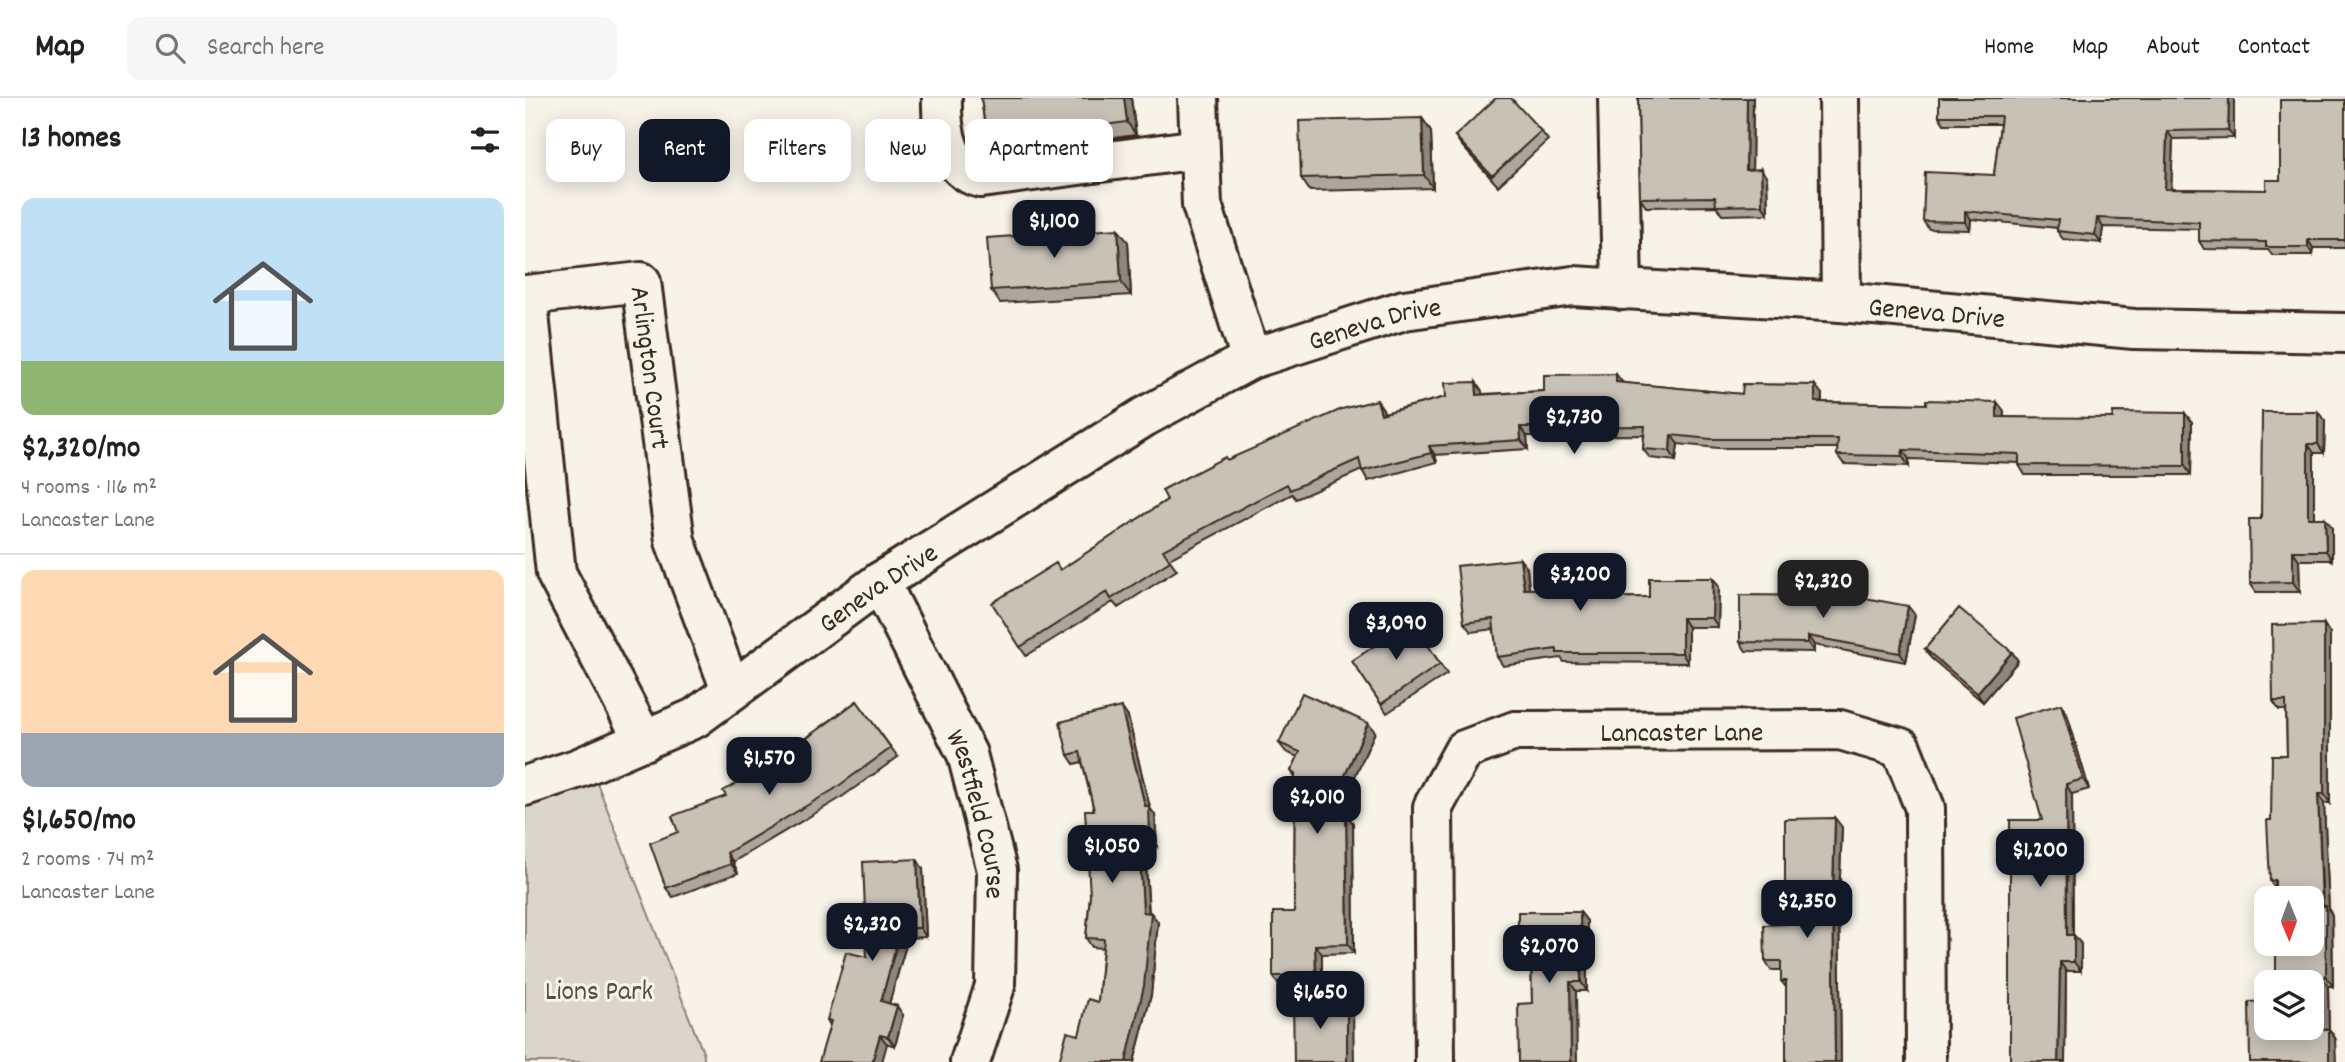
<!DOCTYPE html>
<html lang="en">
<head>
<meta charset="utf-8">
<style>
	:root { --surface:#fff; --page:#f6f6f6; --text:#222; --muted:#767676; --line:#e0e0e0; --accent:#111827 }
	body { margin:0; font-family:Dekko,sans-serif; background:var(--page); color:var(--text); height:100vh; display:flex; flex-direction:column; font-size:26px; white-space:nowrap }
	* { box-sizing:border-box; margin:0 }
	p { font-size:23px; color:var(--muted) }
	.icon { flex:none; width:38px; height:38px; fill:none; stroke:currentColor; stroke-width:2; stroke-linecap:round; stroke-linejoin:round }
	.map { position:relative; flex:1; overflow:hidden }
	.drawer { display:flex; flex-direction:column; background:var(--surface); width:525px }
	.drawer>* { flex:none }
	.guide { position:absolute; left:21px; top:21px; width:665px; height:63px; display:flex; gap:14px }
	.needle { width:46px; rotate:179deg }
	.controls { position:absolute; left:1729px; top:788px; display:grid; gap:14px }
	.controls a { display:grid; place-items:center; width:70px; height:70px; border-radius:14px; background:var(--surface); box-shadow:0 4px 18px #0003; font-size:35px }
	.price { position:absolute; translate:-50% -60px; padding:0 16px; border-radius:14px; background:var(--accent); color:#fff; font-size:23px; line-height:46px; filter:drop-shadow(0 2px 4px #0008) }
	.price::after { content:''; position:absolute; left:50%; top:42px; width:21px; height:16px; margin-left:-10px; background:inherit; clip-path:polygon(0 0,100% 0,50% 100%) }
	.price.selected { background:#222; color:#fff }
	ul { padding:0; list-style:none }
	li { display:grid; align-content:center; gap:14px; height:371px; padding:0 21px }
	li+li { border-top:2px solid var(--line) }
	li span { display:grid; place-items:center; height:217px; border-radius:14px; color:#555 }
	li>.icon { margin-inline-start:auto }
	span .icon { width:126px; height:126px; fill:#fffc; stroke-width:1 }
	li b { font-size:30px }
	h2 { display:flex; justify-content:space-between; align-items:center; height:84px; padding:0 21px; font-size:30px }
	.tag { padding:0 24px; border-radius:14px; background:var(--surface); box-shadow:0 4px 18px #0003; font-size:24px; line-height:63px }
	.tag.selected { background:var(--accent); color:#fff }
	header { display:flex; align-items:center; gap:42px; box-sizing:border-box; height:98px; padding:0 35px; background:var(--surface); border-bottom:2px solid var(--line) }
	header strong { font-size:33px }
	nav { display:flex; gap:38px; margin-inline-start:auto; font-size:24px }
	.search { width:490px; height:63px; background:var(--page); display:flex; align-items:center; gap:18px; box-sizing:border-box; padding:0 24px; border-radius:14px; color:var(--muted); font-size:26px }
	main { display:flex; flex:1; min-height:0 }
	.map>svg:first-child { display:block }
	.green { fill:#dbd6cb; stroke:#8b8074; stroke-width:2 }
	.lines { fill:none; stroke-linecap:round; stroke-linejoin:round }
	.minor-casing { stroke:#3b2a1e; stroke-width:44 }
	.minor { stroke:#f7f3e8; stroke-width:38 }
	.wall { fill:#aca69d; stroke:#3b2a1e; stroke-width:2 }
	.shaded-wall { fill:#8c877f; stroke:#3b2a1e; stroke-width:2 }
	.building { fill:#c8c1b6; stroke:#3b2a1e; stroke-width:2 }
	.labels { text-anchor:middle; stroke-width:6; stroke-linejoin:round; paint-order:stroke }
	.street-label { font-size:28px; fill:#3b2a1e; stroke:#f7f3e8 }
	.park-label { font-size:28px; fill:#5b4c41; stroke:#f7f3e8 }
</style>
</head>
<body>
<header>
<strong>Map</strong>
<div class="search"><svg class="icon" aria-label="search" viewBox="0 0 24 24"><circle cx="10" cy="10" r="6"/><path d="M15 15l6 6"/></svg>Search here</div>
<nav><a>Home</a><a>Map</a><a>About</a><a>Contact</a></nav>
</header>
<main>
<section class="drawer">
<h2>13 homes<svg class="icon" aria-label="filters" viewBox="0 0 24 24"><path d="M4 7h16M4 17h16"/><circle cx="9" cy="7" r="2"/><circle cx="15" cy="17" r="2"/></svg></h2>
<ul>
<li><span style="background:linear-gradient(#bfe0f5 75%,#8fb573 0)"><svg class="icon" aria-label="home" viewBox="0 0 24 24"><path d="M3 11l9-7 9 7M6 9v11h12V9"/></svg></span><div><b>$2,320/mo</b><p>4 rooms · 116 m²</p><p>Lancaster Lane</p></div></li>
<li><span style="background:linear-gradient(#ffd9b3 75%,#9aa5b1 0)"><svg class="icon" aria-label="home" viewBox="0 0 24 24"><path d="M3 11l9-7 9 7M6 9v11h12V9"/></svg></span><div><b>$1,650/mo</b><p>2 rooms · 74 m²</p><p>Lancaster Lane</p></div></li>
</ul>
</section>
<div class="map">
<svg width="1820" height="964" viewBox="0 0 1820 964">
	<rect width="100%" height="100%" fill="#f7f3e8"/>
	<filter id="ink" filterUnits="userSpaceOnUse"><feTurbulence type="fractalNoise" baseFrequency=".0143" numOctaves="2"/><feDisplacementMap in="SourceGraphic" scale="14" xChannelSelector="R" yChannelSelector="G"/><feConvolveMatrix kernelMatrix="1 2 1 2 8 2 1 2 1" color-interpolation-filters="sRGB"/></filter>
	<g filter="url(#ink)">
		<!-- green -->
		<path class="green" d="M 70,680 L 179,957 L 179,964 L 0,964 L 0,699 Z"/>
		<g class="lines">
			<!-- minor casing -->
			<g class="minor-casing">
				<g id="minor">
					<path d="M 417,0 C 416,32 422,72 456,80 L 674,51"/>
					<path d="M 673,0 L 677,107 L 726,261"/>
					<path d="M 1093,0 L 1097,192"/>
					<path d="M 1314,0 L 1316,204"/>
					<path id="s1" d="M 355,484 L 442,656 L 472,772 L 470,888 L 445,964"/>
					<path id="s2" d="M 119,643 L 31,475 L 2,197 L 116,184 L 150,443 L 206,592"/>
					<path id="s3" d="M 0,688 L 54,670 L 170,620 L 355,484 L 619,319 L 726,261 L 879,212 L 1048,188 L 1316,204 L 1609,231 L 1820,235"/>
					<path id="s4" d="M 910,964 L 908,709 L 939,652 L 990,633 L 1315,632 L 1376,650 L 1400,710 L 1401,964"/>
				</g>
			</g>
			<!-- minor -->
			<use href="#minor" class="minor"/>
		</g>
		<!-- wall -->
		<path class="wall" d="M 456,0 L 606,0 L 611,37 L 471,56 L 462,43 Z
			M 1228,0 L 1227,72 L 1242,80 L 1243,116 L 1197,117 L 1191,108 L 1121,109 L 1115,100 Z
			M 1709,0 L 1709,40 L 1648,41 L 1646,91 L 1741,92 L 1755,82 L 1820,2 L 1820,150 L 1788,150 L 1788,157 L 1747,157 L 1743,152 L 1679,151 L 1674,143 L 1674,131 L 1578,129 L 1576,145 L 1538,141 L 1532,133 L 1532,130 L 1446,121 L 1445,132 L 1404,131 L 1398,123 L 1469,77 L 1475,26 L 1419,26 L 1414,18 Z
			M 897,20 L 906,33 L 908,90 L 785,93 L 776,80 Z
			M 1016,33 L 1023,42 L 973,88 L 936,47 L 930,38 Z
			M 603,144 L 606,197 L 475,205 L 466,192 Z
			M 951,284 L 957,293 L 957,296 L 1019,293 L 1098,285 L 1217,296 L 1297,296 L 1297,304 L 1401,306 L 1472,304 L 1479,313 L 1479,319 L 1667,324 L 1666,377 L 1500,377 L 1494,367 L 1494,365 L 1384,361 L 1384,368 L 1319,366 L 1312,357 L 1313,350 L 1193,350 L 1153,346 L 1151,363 L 1125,360 L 1118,351 L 1119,337 L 1002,338 L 1003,351 L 910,357 L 912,364 L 843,383 L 837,372 L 771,401 L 767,396 L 644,461 L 652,472 L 593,510 L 588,504 L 501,558 L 495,549 L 536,472 L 702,362 L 858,311 L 859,315 L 921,299 Z
			M 1793,314 L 1800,323 L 1799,355 L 1789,355 L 1789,420 L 1807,429 L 1807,462 L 1774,462 L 1775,494 L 1731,494 L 1725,485 L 1736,421 Z
			M 1002,470 L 1004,491 L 1069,500 L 1124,499 L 1188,480 L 1194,489 L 1193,529 L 1163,529 L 1163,565 L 1039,564 L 1036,560 L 978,568 L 972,559 L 969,531 L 946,534 L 939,525 Z
			M 1390,517 L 1381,564 L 1289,547 L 1289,554 L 1221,553 L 1215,544 Z
			M 887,523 L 922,576 L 862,615 L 827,563 Z
			M 1805,536 L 1805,705 L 1799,705 L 1804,812 L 1807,817 L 1808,888 L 1803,888 L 1804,931 L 1810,940 L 1787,929 L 1750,791 L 1745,783 L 1746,722 L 1762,657 L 1761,612 L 1754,612 L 1748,603 Z
			M 1400,551 L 1487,554 L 1493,563 L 1458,604 L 1406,560 Z
			M 332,603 L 373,659 L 314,701 L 208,764 L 213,775 L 148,799 L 141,790 L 153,734 L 201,698 Z
			M 596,609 L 603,619 L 625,710 L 630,717 L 632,748 L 620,748 L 624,815 L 626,815 L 633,824 L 626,897 L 609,964 L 534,964 L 554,937 L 573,904 L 578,850 L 567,849 L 561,840 L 565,798 L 569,712 L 557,664 L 549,666 L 543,657 Z
			M 1542,616 L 1564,691 L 1547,696 L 1548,837 L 1556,846 L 1556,873 L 1541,873 L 1540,964 L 1517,722 Z
			M 850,634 L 813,716 L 821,716 L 828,725 L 829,855 L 797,856 L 797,887 L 754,887 L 748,878 L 769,814 L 770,679 L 766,673 L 773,659 L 761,654 L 754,645 Z
			M 1317,729 L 1314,802 L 1316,964 L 1261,964 L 1261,889 L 1256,883 L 1256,872 L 1246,872 L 1240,863 Z
			M 398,771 L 401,839 L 383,840 L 364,906 L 378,917 L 370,948 L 305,927 L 302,922 Z
			M 1055,814 L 1062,823 L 1062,893 L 1051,893 L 1007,905 L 1006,856 L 999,856 L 993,847 Z"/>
		<!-- shaded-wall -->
		<path class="shaded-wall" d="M 599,0 L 606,0 L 611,37 L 602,24 Z
			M 1222,0 L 1228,0 L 1227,81 L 1221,72 Z
			M 1704,0 L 1709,0 L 1709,40 L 1703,32 Z
			M 897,20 L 906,33 L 908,90 L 899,77 Z
			M 1642,33 L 1648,41 L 1646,99 L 1640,91 Z
			M 1236,71 L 1242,80 L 1243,116 L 1237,107 Z
			M 1440,113 L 1446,121 L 1445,132 L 1440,124 Z
			M 1572,120 L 1578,129 L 1576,145 L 1570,137 Z
			M 593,131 L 603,144 L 606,197 L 596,184 Z
			M 1783,142 L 1788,150 L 1788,157 L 1783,149 Z
			M 1091,276 L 1098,285 L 1091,284 Z
			M 951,284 L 957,293 L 958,306 L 952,297 Z
			M 1290,287 L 1297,296 L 1296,313 L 1290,304 Z
			M 852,302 L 858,311 L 862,325 L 856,316 Z
			M 1472,304 L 1479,313 L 1478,328 L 1472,319 Z
			M 1793,314 L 1800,323 L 1799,355 L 1793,346 Z
			M 1660,315 L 1667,324 L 1666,377 L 1660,368 Z
			M 995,329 L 1002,338 L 1003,351 L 996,342 Z
			M 1146,337 L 1153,346 L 1151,363 L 1145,353 Z
			M 1783,346 L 1789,355 L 1789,430 L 1783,420 Z
			M 904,348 L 910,357 L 912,364 L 906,355 Z
			M 1378,352 L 1384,361 L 1384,368 L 1377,358 Z
			M 1800,420 L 1807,429 L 1807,462 L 1801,453 Z
			M 1768,453 L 1774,462 L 1775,494 L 1768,484 Z
			M 995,461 L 1002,470 L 1005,500 L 999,491 Z
			M 1188,480 L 1194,489 L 1193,529 L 1187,520 Z
			M 1063,490 L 1069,499 L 1070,509 L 1063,500 Z
			M 1383,508 L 1390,517 L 1381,564 L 1375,555 Z
			M 1157,520 L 1163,529 L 1163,565 L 1157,555 Z
			M 1799,526 L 1805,536 L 1805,705 L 1799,696 Z
			M 1283,538 L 1289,547 L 1289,554 L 1283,545 Z
			M 1487,554 L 1493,563 L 1458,604 L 1452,595 Z
			M 1536,606 L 1542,616 L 1564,691 L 1558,681 Z
			M 596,609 L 603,619 L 625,710 L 630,717 L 632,748 L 625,738 L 620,708 Z
			M 843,625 L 850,634 L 809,725 L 803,716 Z
			M 1541,686 L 1547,696 L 1548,846 L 1542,837 Z
			M 1793,696 L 1799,705 L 1804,812 L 1807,817 L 1808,888 L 1801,879 Z
			M 821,716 L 828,725 L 829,855 L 823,846 Z
			M 1310,720 L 1317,729 L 1314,802 L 1316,964 L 1310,964 L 1308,792 Z
			M 614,739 L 620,748 L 624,823 L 618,814 Z
			M 202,755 L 208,764 L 213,775 L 206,766 Z
			M 392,761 L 398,771 L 401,839 L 395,830 Z
			M 1055,814 L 1062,823 L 1062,893 L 1056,884 Z
			M 626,815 L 633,824 L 626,897 L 609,964 L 601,964 Z
			M 376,830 L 383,840 L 362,913 L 356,903 Z
			M 1549,837 L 1556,846 L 1556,873 L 1549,864 Z
			M 790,847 L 797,856 L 797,887 L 791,878 Z
			M 1535,864 L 1541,873 L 1540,964 L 1533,964 Z
			M 1797,879 L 1803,888 L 1804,940 L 1797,931 Z
			M 1045,884 L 1051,893 L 1052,964 L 1046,964 Z
			M 822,903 L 828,912 L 829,964 L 822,964 Z
			M 372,908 L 378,917 L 370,948 L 363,939 Z
			M 1804,931 L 1810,940 L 1811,964 L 1804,964 Z
			M 355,937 L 362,946 L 357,964 L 347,964 Z"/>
		<!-- building -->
		<path class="building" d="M 456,0 L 599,0 L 602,24 L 462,43 Z
			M 971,0 L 986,0 L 1016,33 L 967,78 L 930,38 Z
			M 1113,0 L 1222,0 L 1221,72 L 1236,71 L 1237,107 L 1191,108 L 1190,99 L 1115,100 Z
			M 1414,0 L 1704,0 L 1703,32 L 1642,33 L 1640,91 L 1741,92 L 1741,82 L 1755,82 L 1755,2 L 1820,2 L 1820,142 L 1783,142 L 1783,149 L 1741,149 L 1741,144 L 1674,143 L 1674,124 L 1572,120 L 1570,137 L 1532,133 L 1533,122 L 1440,113 L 1440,124 L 1398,123 L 1400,74 L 1469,77 L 1476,18 L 1414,18 Z
			M 897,20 L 899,77 L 776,80 L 774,23 Z
			M 593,131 L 596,184 L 466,192 L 462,140 Z
			M 1091,276 L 1091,284 L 1217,296 L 1218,286 L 1290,287 L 1290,304 L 1401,306 L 1401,302 L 1472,304 L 1472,319 L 1588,320 L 1588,314 L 1660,315 L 1660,368 L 1494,367 L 1494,356 L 1378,352 L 1377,358 L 1312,357 L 1313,341 L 1186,341 L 1146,337 L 1145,353 L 1118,351 L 1120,328 L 995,329 L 996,342 L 904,348 L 906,355 L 837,373 L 834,361 L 765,392 L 762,386 L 638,452 L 645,463 L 586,501 L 582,494 L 495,549 L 467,505 L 531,465 L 535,472 L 642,402 L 637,392 L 700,359 L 702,362 L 817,311 L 852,302 L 856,316 L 921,299 L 920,285 L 951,284 L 952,297 L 1019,293 L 1019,277 Z
			M 1737,314 L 1793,314 L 1793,346 L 1783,346 L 1783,420 L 1800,420 L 1801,453 L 1768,453 L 1768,484 L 1725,485 L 1724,421 L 1736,421 Z
			M 995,461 L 999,491 L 1063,490 L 1063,500 L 1124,499 L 1124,480 L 1188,480 L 1187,520 L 1157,520 L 1157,555 L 1032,555 L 1032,551 L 972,559 L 968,521 L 939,525 L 932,468 Z
			M 1313,495 L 1383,508 L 1375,555 L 1283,538 L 1283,545 L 1215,544 L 1215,497 L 1312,498 Z
			M 1434,510 L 1487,554 L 1452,595 L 1400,551 Z
			M 887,523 L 915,566 L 856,606 L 827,563 Z
			M 1799,526 L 1799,696 L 1793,696 L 1797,808 L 1801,808 L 1801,879 L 1797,879 L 1797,931 L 1804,931 L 1804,964 L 1725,964 L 1724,904 L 1741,903 L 1741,929 L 1787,929 L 1787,884 L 1751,884 L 1751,845 L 1787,845 L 1787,800 L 1750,800 L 1750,782 L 1745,783 L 1742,722 L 1746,722 L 1747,657 L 1762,657 L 1761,603 L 1748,603 L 1747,527 Z
			M 777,595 L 843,625 L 803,716 L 821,716 L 823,846 L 790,847 L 791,878 L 748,878 L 748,814 L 769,814 L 770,675 L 766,673 L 775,654 L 754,645 Z
			M 332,603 L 366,650 L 308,692 L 202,755 L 206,766 L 141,790 L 125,745 L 153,734 L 147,718 L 201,698 L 198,693 L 258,658 Z
			M 1536,606 L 1558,681 L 1541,686 L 1542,837 L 1549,837 L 1549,864 L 1535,864 L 1533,964 L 1485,964 L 1485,722 L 1517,722 L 1488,620 Z
			M 596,609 L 620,708 L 624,708 L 625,738 L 614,739 L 618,814 L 626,815 L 619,888 L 601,964 L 534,964 L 542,934 L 554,937 L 563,901 L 573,904 L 579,841 L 561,840 L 565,798 L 560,712 L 569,712 L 555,654 L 543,657 L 535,624 Z
			M 1310,720 L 1308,792 L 1310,964 L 1261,964 L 1261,883 L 1256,883 L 1256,863 L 1240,863 L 1239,827 L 1260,826 L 1260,721 Z
			M 392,761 L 395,830 L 376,830 L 356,903 L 372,908 L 363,939 L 355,937 L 347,964 L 294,964 L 306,923 L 302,922 L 321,854 L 342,859 L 338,764 Z
			M 993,814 L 1055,814 L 1056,884 L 1045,884 L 1046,964 L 994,964 L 993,906 L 1007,905 L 1006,847 L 993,847 Z
			M 768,903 L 822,903 L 822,964 L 769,964 Z"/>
	</g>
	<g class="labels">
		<!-- street labels -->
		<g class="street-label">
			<text dy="10" stroke="none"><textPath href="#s3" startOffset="1542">Geneva Drive</textPath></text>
			<text dy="10" stroke="none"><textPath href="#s3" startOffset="975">Geneva Drive</textPath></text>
			<text dy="10" stroke="none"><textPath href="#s2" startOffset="670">Arlington Court</textPath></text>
			<text dy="10" stroke="none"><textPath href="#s3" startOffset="408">Geneva Drive</textPath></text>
			<text dy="10" stroke="none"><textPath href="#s4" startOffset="541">Lancaster Lane</textPath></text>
			<text dy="10" stroke="none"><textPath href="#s1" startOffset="254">Westfield Course</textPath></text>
		</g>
		<!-- park labels -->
		<g class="park-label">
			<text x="74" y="901">Lions Park</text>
		</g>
	</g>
</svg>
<div class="controls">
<a><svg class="needle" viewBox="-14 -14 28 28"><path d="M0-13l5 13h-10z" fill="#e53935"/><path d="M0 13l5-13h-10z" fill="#767676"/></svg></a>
<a><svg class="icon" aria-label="layers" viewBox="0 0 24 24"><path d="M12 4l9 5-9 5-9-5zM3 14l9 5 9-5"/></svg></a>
</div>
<b class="price" style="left:529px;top:162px">$1,100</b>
<b class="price" style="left:1049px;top:358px">$2,730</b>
<b class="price" style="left:1055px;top:515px">$3,200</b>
<b class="price selected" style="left:1298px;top:522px">$2,320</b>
<b class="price" style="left:871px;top:564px">$3,090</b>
<b class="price" style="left:244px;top:699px">$1,570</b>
<b class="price" style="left:792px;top:738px">$2,010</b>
<b class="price" style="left:587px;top:787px">$1,050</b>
<b class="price" style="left:1515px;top:791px">$1,200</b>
<b class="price" style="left:1282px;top:842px">$2,350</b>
<b class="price" style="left:347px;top:865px">$2,320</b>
<b class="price" style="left:1024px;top:887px">$2,070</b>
<b class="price" style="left:795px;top:933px">$1,650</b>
<div class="guide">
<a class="tag">Buy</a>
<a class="tag selected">Rent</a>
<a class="tag">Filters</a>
<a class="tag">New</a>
<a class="tag">Apartment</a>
</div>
</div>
</main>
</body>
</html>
